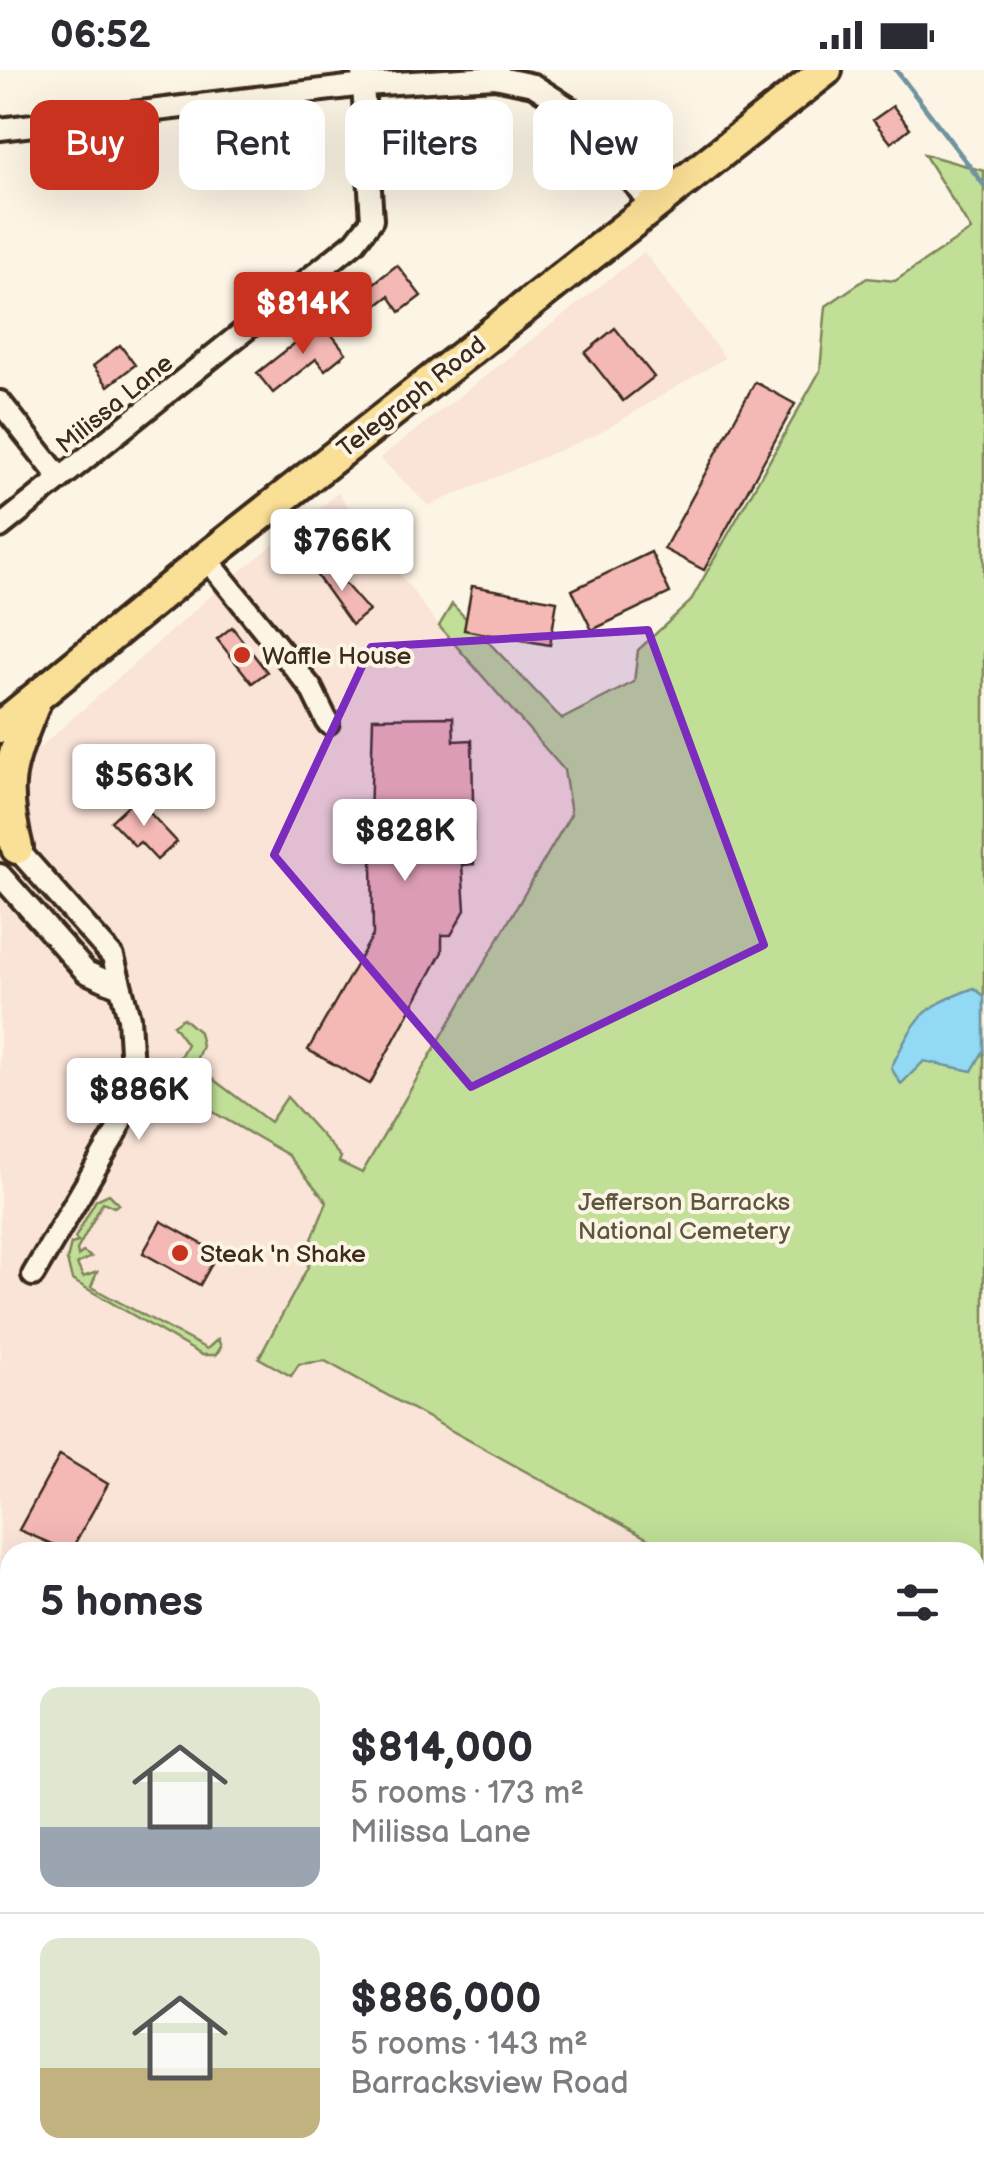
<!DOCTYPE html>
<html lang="en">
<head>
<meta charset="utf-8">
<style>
	:root { --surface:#fff; --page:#f7f7f7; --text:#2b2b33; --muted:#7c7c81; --line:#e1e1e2; --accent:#c8321e }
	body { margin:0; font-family:"Balsamiq Sans",sans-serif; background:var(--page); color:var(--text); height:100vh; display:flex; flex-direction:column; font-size:38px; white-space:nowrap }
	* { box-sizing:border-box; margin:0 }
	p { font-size:32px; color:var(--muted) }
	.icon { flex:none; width:55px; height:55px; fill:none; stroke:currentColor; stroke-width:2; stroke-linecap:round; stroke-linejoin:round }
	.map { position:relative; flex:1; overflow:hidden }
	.sheet { position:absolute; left:0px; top:1472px; width:985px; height:642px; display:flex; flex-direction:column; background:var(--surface); border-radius:30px 30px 0 0; box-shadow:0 10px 40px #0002 }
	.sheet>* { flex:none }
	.guide { position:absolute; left:30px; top:30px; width:925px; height:90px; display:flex; gap:20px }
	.price { position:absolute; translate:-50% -85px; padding:0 22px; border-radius:10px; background:#fff; color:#222; font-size:32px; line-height:65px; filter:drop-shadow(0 2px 5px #0008) }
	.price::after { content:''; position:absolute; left:50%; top:60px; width:30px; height:22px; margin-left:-15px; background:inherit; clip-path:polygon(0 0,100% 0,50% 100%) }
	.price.active { background:var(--accent); color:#fff }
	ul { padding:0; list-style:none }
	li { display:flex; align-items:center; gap:30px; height:250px; padding:0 40px }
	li+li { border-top:2px solid var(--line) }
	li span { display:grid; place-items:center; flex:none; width:280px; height:200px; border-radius:20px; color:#555 }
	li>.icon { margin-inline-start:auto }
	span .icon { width:120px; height:120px; fill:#fffc; stroke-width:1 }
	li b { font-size:42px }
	h2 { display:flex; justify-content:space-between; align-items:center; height:120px; padding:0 40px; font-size:42px }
	.chip { padding:0 35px; border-radius:20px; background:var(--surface); box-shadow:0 10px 40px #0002; font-size:35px; line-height:90px }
	.chip.active { background:var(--accent); color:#fff }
	.status { display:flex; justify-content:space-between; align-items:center; height:70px; padding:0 50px; background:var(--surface); direction:ltr }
	.status svg { height:28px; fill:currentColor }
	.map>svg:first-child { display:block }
	.built { fill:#fae3d7 }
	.green { fill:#c1df97; stroke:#7e845a; stroke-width:2.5 }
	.water { fill:#92d9f3; stroke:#6f939e; stroke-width:2.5 }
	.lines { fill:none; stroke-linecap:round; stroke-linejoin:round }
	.stream { stroke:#6f939e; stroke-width:5 }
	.building { fill:#f4b8b5; stroke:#3b2a1e; stroke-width:2.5 }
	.street-casing { stroke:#3b2a1e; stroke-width:28 }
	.primary-casing { stroke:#3b2a1e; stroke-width:38 }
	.highway-casing { stroke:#3b2a1e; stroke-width:42 }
	.street { stroke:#fcf5e5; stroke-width:20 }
	.primary { stroke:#fadf96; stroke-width:30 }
	.highway { stroke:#fadf96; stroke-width:35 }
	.marked { fill:#7b2cbf; fill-opacity:0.2; stroke:#7b2cbf; stroke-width:8; stroke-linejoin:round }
	.poi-dot { fill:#c8321e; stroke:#fcf5e5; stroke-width:4 }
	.labels { text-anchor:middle; stroke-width:8; stroke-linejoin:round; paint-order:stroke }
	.street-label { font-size:25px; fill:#3b2a1e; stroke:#fcf5e5 }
	.poi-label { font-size:25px; fill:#3b2a1e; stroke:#fcf5e5; text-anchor:start }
	.park-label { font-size:25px; fill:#5c573c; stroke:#fcf5e5 }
</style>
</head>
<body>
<div class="status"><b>06:52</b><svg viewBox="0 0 49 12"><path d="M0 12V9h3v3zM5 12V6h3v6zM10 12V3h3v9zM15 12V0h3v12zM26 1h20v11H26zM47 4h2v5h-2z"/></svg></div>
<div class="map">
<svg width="984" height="2113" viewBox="0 0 984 2113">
	<rect width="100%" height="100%" fill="#fcf5e5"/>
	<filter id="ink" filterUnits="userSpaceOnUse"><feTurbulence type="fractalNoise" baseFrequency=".01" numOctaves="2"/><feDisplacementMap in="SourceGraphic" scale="20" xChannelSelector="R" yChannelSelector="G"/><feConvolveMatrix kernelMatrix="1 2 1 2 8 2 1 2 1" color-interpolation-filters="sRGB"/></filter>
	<g filter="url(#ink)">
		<!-- built -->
		<path class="built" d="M 644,182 L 725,288 L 598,364 L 428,436 L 380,388 Z
			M 338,423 L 439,556 L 583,722 L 273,1262 L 672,1482 L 10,1482 L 10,1910 L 0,1889 L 0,713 L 216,521 Z
			M 131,2105 L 621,2105 L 617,2113 L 136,2113 Z"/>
		<!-- green -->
		<path class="green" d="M 924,84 L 984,101 L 984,2113 L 617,2113 L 621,2105 L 975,2105 L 975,1482 L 672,1482 L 325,1291 L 299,1294 L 291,1306 L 259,1288 L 309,1195 L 303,1191 L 327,1132 L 288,1085 L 187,1027 L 161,993 L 167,989 L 176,994 L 187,974 L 173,955 L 183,948 L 199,962 L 202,976 L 194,995 L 270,1052 L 287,1027 L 341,1087 L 339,1092 L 362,1103 L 571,744 L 564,700 L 439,556 L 452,534 L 562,649 L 634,612 L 638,580 L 690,532 L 820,301 L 826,236 L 867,208 L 895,211 L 971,160 Z
			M 109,1124 L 119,1134 L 114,1137 L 103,1132 L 77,1180 L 78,1186 L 83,1182 L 91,1187 L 77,1194 L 83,1207 L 97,1202 L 91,1217 L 207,1279 L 218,1269 L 221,1277 L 216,1285 L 202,1285 L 72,1210 L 67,1190 L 71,1174 L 78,1172 L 75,1168 L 96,1130 Z"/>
		<!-- water -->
		<path class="water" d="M 974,918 L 984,926 L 984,980 L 972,1001 L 924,991 L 901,1014 L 891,998 C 916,947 920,938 974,918 Z"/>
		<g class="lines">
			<!-- stream -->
			<path class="stream" d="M 896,0 L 984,115
				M 0,1952 L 10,1970
				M 103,2105 L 109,2113
				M 898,2113 L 905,2105"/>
		</g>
		<!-- building -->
		<path class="building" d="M 893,36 L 910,58 L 891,73 L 873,50 Z
			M 397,195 L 421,226 L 400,242 L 389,226 L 376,236 L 364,221 Z
			M 322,252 L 346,283 L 325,300 L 316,289 L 273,323 L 257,303 Z
			M 615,258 L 654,307 L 623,331 L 585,283 Z
			M 120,275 L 135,295 L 108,316 L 93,296 Z
			M 755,312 L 795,334 L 704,500 L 664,479 Z
			M 651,482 L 670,523 L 592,560 L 572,520 Z
			M 325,491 L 369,541 L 352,555 L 315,503 Z
			M 472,516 L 557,531 L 550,575 L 464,560 Z
			M 232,557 L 267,602 L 252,613 L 217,569 Z
			M 453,647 L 454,671 L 472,670 L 474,794 L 462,795 L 465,840 L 451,865 L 442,865 L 442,882 L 370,1014 L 308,980 L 373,865 L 372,787 L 367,786 L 366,749 L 370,749 L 373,648 Z
			M 136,728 L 177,772 L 157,790 L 140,772 L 135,776 L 111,751 Z
			M 161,1151 L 218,1183 L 200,1215 L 143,1183 Z
			M 60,1385 L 108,1414 L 70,1482 L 19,1460 Z"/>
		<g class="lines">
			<!-- street casing -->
			<g class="street-casing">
				<path id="street" d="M 0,59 L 364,15 L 495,7 L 533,15 L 586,49 L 653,138
					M 0,332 L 60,408
					M 0,457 L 355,172 L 372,150 L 362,0
					M 206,488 L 311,618 L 328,653
					M 9,770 L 113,887 L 129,948 L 133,1015 L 117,1061 L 33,1205
					M 0,805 L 86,902 L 120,917"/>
			</g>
			<!-- primary casing -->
			<g class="primary-casing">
				<path id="primary" d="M 0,657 L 206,488 L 826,0
					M 17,778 C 0,710 10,694 35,631"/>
			</g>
			<!-- highway casing -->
			<g class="highway-casing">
				<path id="highway" d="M 0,2005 L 10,2023
					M 61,2105 L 67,2113"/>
			</g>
			<!-- street -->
			<use href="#street" class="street"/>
			<!-- primary -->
			<use href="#primary" class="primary"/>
			<!-- highway -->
			<use href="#highway" class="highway"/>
		</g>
	</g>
	<!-- marked area -->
	<path class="marked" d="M 648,560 L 764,875 L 471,1017 L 274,785 L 371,577 Z"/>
	<!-- markers -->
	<g class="poi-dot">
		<circle cx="242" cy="585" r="10"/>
		<circle cx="180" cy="1183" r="10"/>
	</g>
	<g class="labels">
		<!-- street labels -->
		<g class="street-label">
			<text transform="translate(411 326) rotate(-38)" y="9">Telegraph Road</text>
			<text transform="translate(114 333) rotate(-39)" y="9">Milissa Lane</text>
		</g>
		<!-- poi labels -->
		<g class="poi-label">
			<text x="262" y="594">Waffle House</text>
			<text x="200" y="1192">Steak 'n Shake</text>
		</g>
		<!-- park labels -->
		<g class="park-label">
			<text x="684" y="1140">Jefferson Barracks<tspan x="684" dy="29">National Cemetery</tspan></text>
		</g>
	</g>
</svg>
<b class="price active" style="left:303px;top:287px">$814K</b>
<b class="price" style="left:342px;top:524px">$766K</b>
<b class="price" style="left:144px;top:759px">$563K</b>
<b class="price" style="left:405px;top:814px">$828K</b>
<b class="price" style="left:139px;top:1073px">$886K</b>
<div class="guide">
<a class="chip active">Buy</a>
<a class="chip">Rent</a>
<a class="chip">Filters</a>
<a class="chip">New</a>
</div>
<section class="sheet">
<h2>5 homes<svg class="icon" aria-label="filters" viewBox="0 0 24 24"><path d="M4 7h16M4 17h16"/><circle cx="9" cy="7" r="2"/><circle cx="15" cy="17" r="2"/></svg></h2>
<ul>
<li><span style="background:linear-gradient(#dfe7d0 70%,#9aa5b1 0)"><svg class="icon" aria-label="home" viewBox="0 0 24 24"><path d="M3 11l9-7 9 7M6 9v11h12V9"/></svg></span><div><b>$814,000</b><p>5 rooms · 173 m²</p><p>Milissa Lane</p></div></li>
<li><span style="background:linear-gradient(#dfe7d0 65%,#c2b280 0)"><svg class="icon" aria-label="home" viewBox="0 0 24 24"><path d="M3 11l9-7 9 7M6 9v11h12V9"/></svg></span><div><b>$886,000</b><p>5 rooms · 143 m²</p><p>Barracksview Road</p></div></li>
</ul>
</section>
</div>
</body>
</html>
